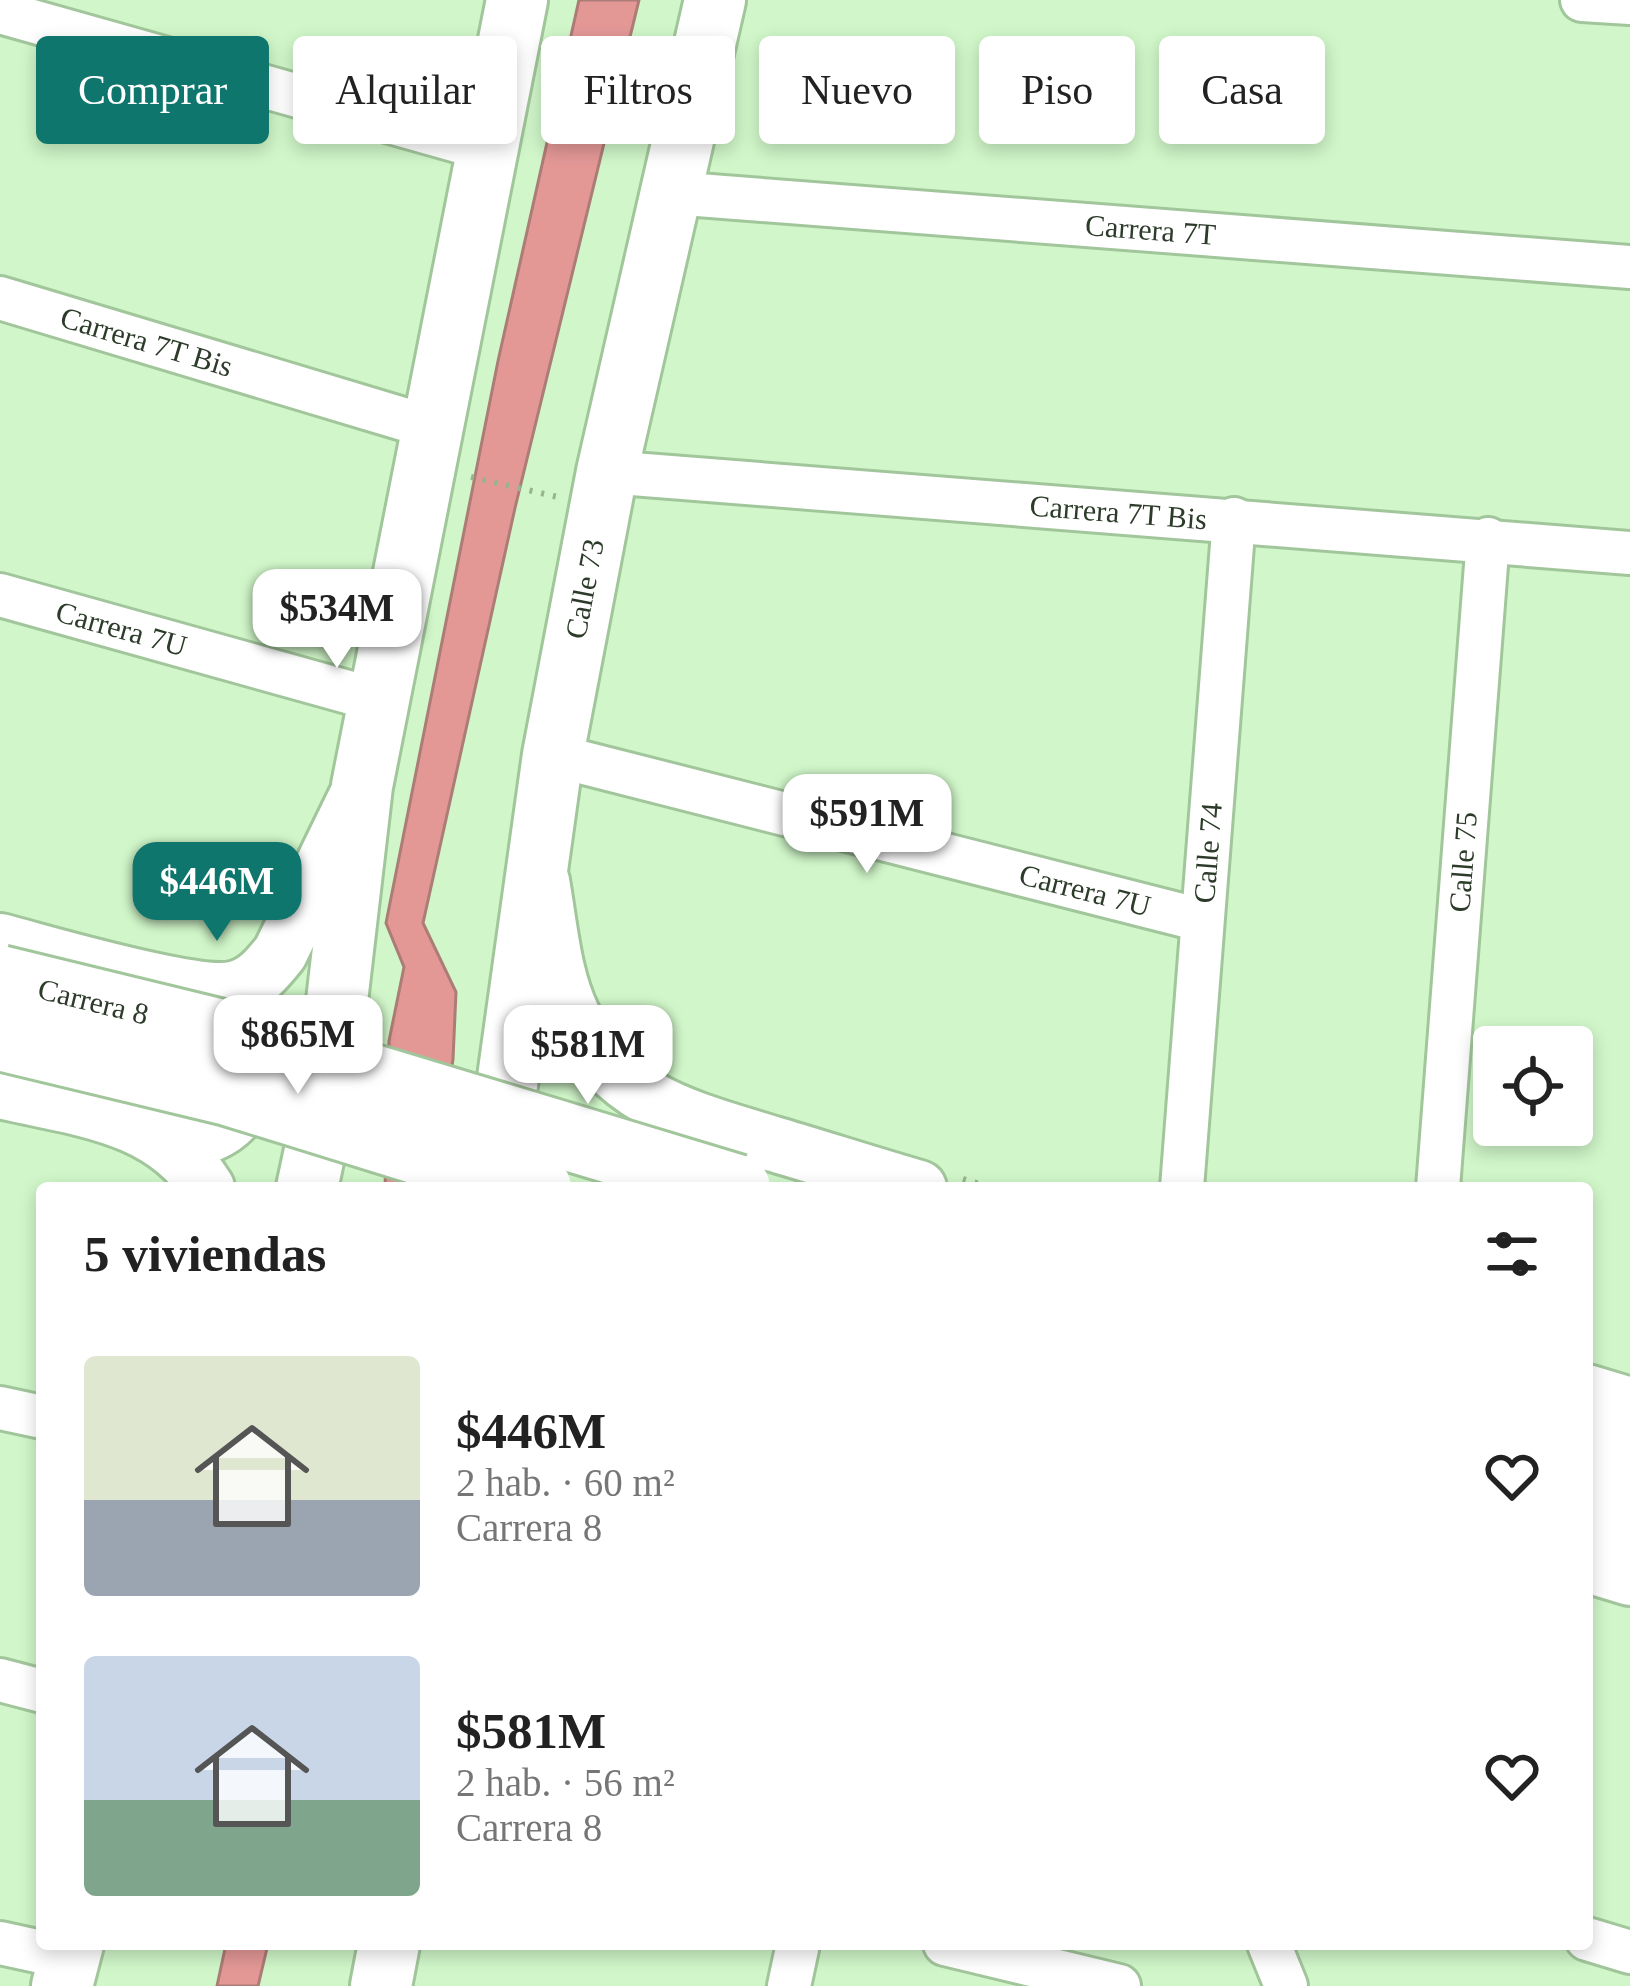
<!DOCTYPE html>
<html lang="es">
<head>
<meta charset="utf-8">
<style>
	:root { --surface:#fff; --page:#f6f6f6; --text:#222; --muted:#767676; --accent:#0f766e }
	body { margin:0; font-family:Georgia,serif; background:var(--page); color:var(--text); height:100vh; display:flex; flex-direction:column; font-size:45px; white-space:nowrap }
	* { box-sizing:border-box; margin:0 }
	p { font-size:39px; color:var(--muted) }
	.icon { flex:none; width:66px; height:66px; fill:none; stroke:currentColor; stroke-width:2; stroke-linecap:round; stroke-linejoin:round }
	.map { position:relative; flex:1; overflow:hidden }
	.drawer { position:absolute; left:36px; top:1182px; width:1557px; height:768px; display:flex; flex-direction:column; background:var(--surface); border-radius:12px; box-shadow:0 6px 18px #0003 }
	.drawer>* { flex:none }
	.hud { position:absolute; left:36px; top:36px; width:1560px; height:108px; display:flex; gap:24px }
	.tools { position:absolute; left:1473px; top:1026px; display:grid; gap:24px }
	.tools a { display:grid; place-items:center; width:120px; height:120px; border-radius:12px; background:var(--surface); box-shadow:0 6px 18px #0003; font-size:60px }
	.price { position:absolute; translate:-50% -102px; padding:0 27px; border-radius:24px; background:#fff; color:#222; font-size:39px; line-height:78px; filter:drop-shadow(0 3px 6px #0008) }
	.price::after { content:''; position:absolute; left:50%; top:72px; width:36px; height:27px; margin-left:-18px; background:inherit; clip-path:polygon(0 0,100% 0,50% 100%) }
	.price.current { background:var(--accent); color:#fff }
	ul { padding:0; list-style:none }
	li { display:flex; align-items:center; gap:36px; height:300px; padding:0 48px }
	li span { display:grid; place-items:center; flex:none; width:336px; height:240px; border-radius:12px; color:#555 }
	li>.icon { margin-inline-start:auto }
	span .icon { width:144px; height:144px; fill:#fffc; stroke-width:1 }
	li b { font-size:51px }
	h2 { display:flex; justify-content:space-between; align-items:center; height:144px; padding:0 48px; font-size:51px }
	.pill { padding:0 42px; border-radius:12px; background:var(--surface); box-shadow:0 6px 18px #0003; font-size:42px; line-height:108px }
	.pill.current { background:var(--accent); color:#fff }
	.map>svg:first-child { display:block }
	.water { fill:#e39896; stroke:#ac7c76; stroke-width:3 }
	.lines { fill:none; stroke-linecap:round; stroke-linejoin:round }
	.minor-casing { stroke:#a2c69b; stroke-width:48 }
	.tertiary-casing { stroke:#a2c69b; stroke-width:60 }
	.secondary-casing { stroke:#a2c69b; stroke-width:66 }
	.primary-casing { stroke:#a2c69b; stroke-width:72 }
	.path { stroke:#96b490; stroke-width:6; stroke-dasharray:3 9; stroke-linecap:butt }
	.minor { stroke:#fff; stroke-width:42 }
	.tertiary { stroke:#fff; stroke-width:54 }
	.secondary { stroke:#fff; stroke-width:60 }
	.primary { stroke:#fff; stroke-width:66 }
	.primary-bridge-casing { stroke:#a2c69b; stroke-width:72; stroke-linecap:butt }
	.primary-bridge { stroke:#fff; stroke-width:66 }
	.labels { text-anchor:middle; stroke-width:9; stroke-linejoin:round; paint-order:stroke }
	.street-label { font-size:30px; fill:#2d3c2a; stroke:#fff }
</style>
</head>
<body>
<div class="map">
<svg width="1630" height="1986" viewBox="0 0 1630 1986">
	<rect width="100%" height="100%" fill="#d0f6c9"/>
	<!-- water -->
	<path class="water" d="M 579,0 L 639,0 L 515,508 L 423,923 L 456,992 L 453,1059 L 435,1188 L 385,1188 L 389,1041 L 404,967 L 386,923 L 498,361 Z
		M 226,1944 L 268,1944 L 258,1986 L 217,1986 Z"/>
	<g class="lines">
		<!-- minor casing -->
		<g class="minor-casing">
			<g id="minor">
				<path d="M 1582,0 L 1630,3"/>
				<path d="M 0,12 L 486,149"/>
				<path id="s1" d="M 672,193 L 1630,267"/>
				<path id="s2" d="M 0,298 L 433,428"/>
				<path id="s3" d="M 607,472 L 1630,553"/>
				<path id="s4" d="M 0,595 L 380,701"/>
				<path id="s5" d="M 553,755 L 1201,920"/>
				<path id="s6" d="M 1182,1188 L 1234,519"/>
				<path id="s7" d="M 1438,1188 L 1488,539"/>
				<path d="M 0,1408 L 42,1417"/>
				<path d="M 0,1680 L 42,1691"/>
				<path d="M 1587,1939 L 1630,1952"/>
				<path d="M 0,1943 L 69,1958"/>
				<path d="M 945,1944 L 1119,1986"/>
				<path d="M 1269,1944 L 1286,1986"/>
				<path d="M 789,1986 L 798,1944"/>
			</g>
		</g>
		<!-- tertiary casing -->
		<g class="tertiary-casing">
			<path id="tertiary" d="M 542,881 C 550,926 553,975 573,1016 C 614,1103 693,1119 777,1145 C 824,1159 871,1174 919,1188
				M 0,941 C 47,953 198,999 237,988 C 256,983 268,968 280,953 L 355,799
				M 0,1091 C 77,1109 162,1115 207,1188
				M 129,1121 C 147,1126 165,1134 184,1137 C 224,1143 255,1102 258,1066
				M 1587,1392 L 1630,1405
				M 1587,1565 L 1630,1578"/>
		</g>
		<!-- secondary casing -->
		<g class="secondary-casing">
			<g id="secondary">
				<path id="s8" d="M 496,1164 L 553,755 L 607,472 L 715,0"/>
				<path d="M 307,1188 L 325,1104 L 362,786 L 517,0"/>
				<path d="M 62,1986 L 73,1944"/>
				<path d="M 381,1986 L 389,1944"/>
			</g>
		</g>
		<!-- primary casing -->
		<g class="primary-casing">
			<path id="primary" d="M 1587,1449 L 1630,1462
				M 1587,1506 L 1630,1519"/>
		</g>
		<!-- path -->
		<path class="path" d="M 471,477 L 558,497
			M 963,1179 L 993,1188"/>
		<!-- minor -->
		<use href="#minor" class="minor"/>
		<!-- tertiary -->
		<use href="#tertiary" class="tertiary"/>
		<!-- secondary -->
		<use href="#secondary" class="secondary"/>
		<!-- primary -->
		<use href="#primary" class="primary"/>
		<!-- primary-bridge casing -->
		<g class="primary-bridge-casing">
			<g id="primary-bridge">
				<path id="s9" d="M 0,979 L 234,1036 L 737,1188"/>
				<path d="M 0,1037 L 228,1092 L 538,1188"/>
			</g>
		</g>
		<!-- primary-bridge -->
		<use href="#primary-bridge" class="primary-bridge"/>
	</g>
	<g class="labels">
		<!-- street labels -->
		<g class="street-label">
			<text dy="10" stroke="none"><textPath href="#s1" startOffset="480">Carrera 7T</textPath></text>
			<text dy="10" stroke="none"><textPath href="#s2" startOffset="153">Carrera 7T Bis</textPath></text>
			<text dy="10" stroke="none"><textPath href="#s3" startOffset="513">Carrera 7T Bis</textPath></text>
			<text dy="10" stroke="none"><textPath href="#s8" startOffset="582">Calle 73</textPath></text>
			<text dy="10" stroke="none"><textPath href="#s4" startOffset="126">Carrera 7U</textPath></text>
			<text dy="10" stroke="none"><textPath href="#s6" startOffset="336">Calle 74</textPath></text>
			<text dy="10" stroke="none"><textPath href="#s7" startOffset="327">Calle 75</textPath></text>
			<text dy="10" stroke="none"><textPath href="#s5" startOffset="549">Carrera 7U</textPath></text>
			<text dy="10" stroke="none"><textPath href="#s9" startOffset="96">Carrera 8</textPath></text>
		</g>
	</g>
</svg>
<div class="tools">
<a><svg class="icon" aria-label="locate" viewBox="0 0 24 24"><circle cx="12" cy="12" r="6"/><path d="M12 2v4M12 18v4M2 12h4M18 12h4"/></svg></a>
</div>
<b class="price" style="left:337px;top:671px">$534M</b>
<b class="price" style="left:867px;top:876px">$591M</b>
<b class="price current" style="left:217px;top:944px">$446M</b>
<b class="price" style="left:298px;top:1097px">$865M</b>
<b class="price" style="left:588px;top:1107px">$581M</b>
<div class="hud">
<a class="pill current">Comprar</a>
<a class="pill">Alquilar</a>
<a class="pill">Filtros</a>
<a class="pill">Nuevo</a>
<a class="pill">Piso</a>
<a class="pill">Casa</a>
</div>
<section class="drawer">
<h2>5 viviendas<svg class="icon" aria-label="filters" viewBox="0 0 24 24"><path d="M4 7h16M4 17h16"/><circle cx="9" cy="7" r="2"/><circle cx="15" cy="17" r="2"/></svg></h2>
<ul>
<li><span style="background:linear-gradient(#dfe7d0 60%,#9aa5b1 0)"><svg class="icon" aria-label="home" viewBox="0 0 24 24"><path d="M3 11l9-7 9 7M6 9v11h12V9"/></svg></span><div><b>$446M</b><p>2 hab. · 60 m²</p><p>Carrera 8</p></div><svg class="icon" aria-label="heart" viewBox="0 0 24 24"><path d="M12 20l-8-8c-3-5 5-10 8-4 3-6 11-1 8 4z"/></svg></li>
<li><span style="background:linear-gradient(#c9d6e8 60%,#7fa58c 0)"><svg class="icon" aria-label="home" viewBox="0 0 24 24"><path d="M3 11l9-7 9 7M6 9v11h12V9"/></svg></span><div><b>$581M</b><p>2 hab. · 56 m²</p><p>Carrera 8</p></div><svg class="icon" aria-label="heart" viewBox="0 0 24 24"><path d="M12 20l-8-8c-3-5 5-10 8-4 3-6 11-1 8 4z"/></svg></li>
</ul>
</section>
</div>
</body>
</html>
